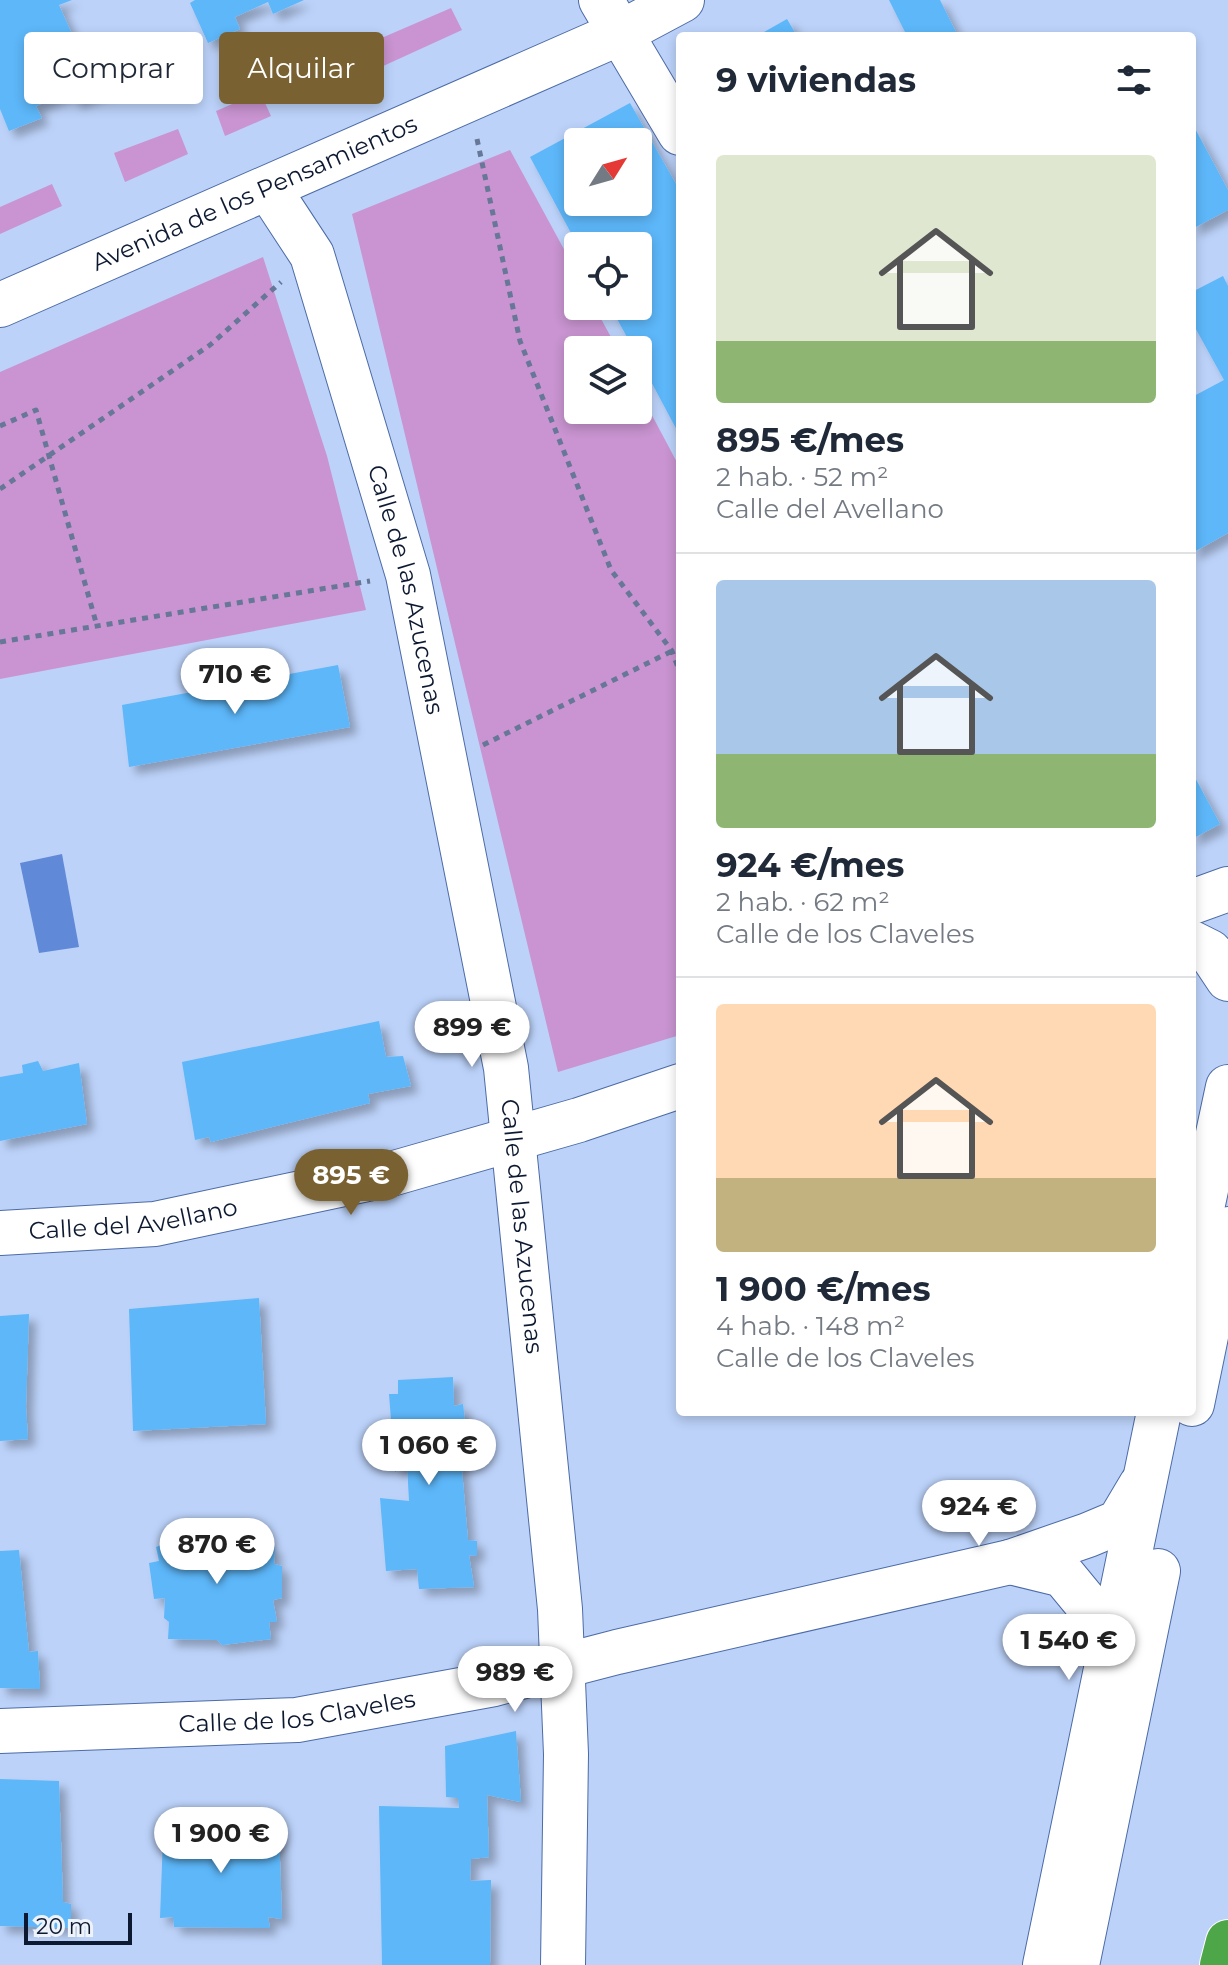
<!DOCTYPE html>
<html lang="es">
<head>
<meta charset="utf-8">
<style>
	:root { --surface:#fff; --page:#f6f6f7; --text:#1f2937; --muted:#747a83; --line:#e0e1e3; --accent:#796131 }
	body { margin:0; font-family:Montserrat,sans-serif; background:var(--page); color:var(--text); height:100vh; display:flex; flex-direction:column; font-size:30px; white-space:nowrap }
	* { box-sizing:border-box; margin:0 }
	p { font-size:26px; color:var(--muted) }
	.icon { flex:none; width:44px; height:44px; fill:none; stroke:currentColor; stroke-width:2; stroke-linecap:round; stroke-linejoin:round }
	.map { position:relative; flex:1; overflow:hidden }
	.side { position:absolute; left:676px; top:32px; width:520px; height:1384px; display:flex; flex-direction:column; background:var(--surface); border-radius:8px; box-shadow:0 4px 12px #0003 }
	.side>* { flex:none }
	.guide { position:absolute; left:24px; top:32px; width:532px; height:72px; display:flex; gap:16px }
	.needle { width:52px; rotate:53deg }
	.tools { position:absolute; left:564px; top:128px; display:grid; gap:16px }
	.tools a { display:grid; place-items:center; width:88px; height:88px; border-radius:8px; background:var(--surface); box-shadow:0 4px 12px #0003; font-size:40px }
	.scale { position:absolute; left:24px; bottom:20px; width:108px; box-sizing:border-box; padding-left:8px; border:4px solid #0d1931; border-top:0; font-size:22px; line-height:28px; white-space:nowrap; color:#0d1931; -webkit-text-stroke:6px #eef2f9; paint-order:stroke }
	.price { position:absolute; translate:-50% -68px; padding:0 18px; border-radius:28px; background:#fff; color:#222; font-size:26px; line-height:52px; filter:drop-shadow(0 2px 4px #0008) }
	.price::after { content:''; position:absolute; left:50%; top:48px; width:24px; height:18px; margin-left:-12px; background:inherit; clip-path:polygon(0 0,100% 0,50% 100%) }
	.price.on { background:var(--accent); color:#fff }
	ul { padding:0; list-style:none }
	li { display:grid; align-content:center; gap:16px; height:424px; padding:0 40px }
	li+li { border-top:2px solid var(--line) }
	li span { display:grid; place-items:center; height:248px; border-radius:8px; color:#555 }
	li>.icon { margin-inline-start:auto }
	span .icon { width:144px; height:144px; fill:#fffc; stroke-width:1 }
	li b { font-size:34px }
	h2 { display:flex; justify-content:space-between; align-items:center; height:96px; padding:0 40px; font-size:34px }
	.chip { padding:0 28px; border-radius:8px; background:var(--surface); box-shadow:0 4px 12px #0003; font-size:28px; line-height:72px }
	.chip.on { background:var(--accent); color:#fff }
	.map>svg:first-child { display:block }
	.green { fill:#c994d1 }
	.water { fill:#6089d8 }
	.building { fill:#5db7f9; fill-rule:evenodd; filter:url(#shadow) }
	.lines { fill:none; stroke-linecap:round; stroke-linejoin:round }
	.minor-casing { stroke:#4c6ba6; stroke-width:46 }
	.highway-casing { stroke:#fff; stroke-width:46 }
	.path { stroke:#667797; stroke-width:5; stroke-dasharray:6 6; stroke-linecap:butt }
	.minor { stroke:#fff; stroke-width:44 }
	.highway { stroke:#4da648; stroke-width:44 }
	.labels { text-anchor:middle; stroke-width:6; stroke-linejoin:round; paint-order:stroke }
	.street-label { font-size:24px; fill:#0d1931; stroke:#eef2f9 }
</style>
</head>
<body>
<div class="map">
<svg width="1228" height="1965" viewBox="0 0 1228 1965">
	<defs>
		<filter id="shadow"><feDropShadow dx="7" dy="7" stdDeviation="4" flood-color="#0004"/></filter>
	</defs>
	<rect width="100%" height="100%" fill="#bcd2f9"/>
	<!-- green -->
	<path class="green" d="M 451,8 L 462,30 L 322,94 L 312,68 Z
		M 260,92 L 271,116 L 225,136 L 216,111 Z
		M 178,129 L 188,154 L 125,182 L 114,153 Z
		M 510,150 L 578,275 L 578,306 L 594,306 L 618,350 L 578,350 L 578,410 L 638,410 L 638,389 L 680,468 L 680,1035 L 558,1072 L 352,214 Z
		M 52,184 L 62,206 L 0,234 L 0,207 Z
		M 263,257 L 327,456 L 366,610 L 0,679 L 0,372 Z"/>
	<!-- water -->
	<path class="water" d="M 62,854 L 79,947 L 39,953 L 20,863 Z"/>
	<!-- building -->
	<path class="building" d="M 0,0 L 72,0 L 59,5 L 80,52 L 89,48 L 107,89 L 75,102 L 70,91 L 36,106 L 42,118 L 9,131 L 0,109 Z
		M 195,0 L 304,0 L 273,14 L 268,2 L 235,17 L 240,29 L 208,43 L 190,3 Z
		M 889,0 L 940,0 L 956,32 L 954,33 L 955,36 L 907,36 Z
		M 787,19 L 797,36 L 757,36 Z
		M 630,103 L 680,191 L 680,436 L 638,357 L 638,350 L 634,350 L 610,306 L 638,306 L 638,246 L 578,246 L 530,157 ZM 578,142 L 638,142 L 638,202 L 578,202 Z
		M 1192,123 L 1228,190 L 1228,210 L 1192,229 Z
		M 1223,276 L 1228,286 L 1228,533 L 1192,553 L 1192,397 L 1224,380 L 1192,322 L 1192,292 Z
		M 338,665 L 350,727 L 129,767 L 122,705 Z
		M 1192,772 L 1220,824 L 1192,839 Z
		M 379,1021 L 386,1057 L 403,1056 L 411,1086 L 368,1094 L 370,1103 L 211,1142 L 209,1137 L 195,1140 L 182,1062 Z
		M 38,1061 L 43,1071 L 79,1063 L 87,1124 L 0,1141 L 0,1077 L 23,1073 L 22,1065 Z
		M 259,1298 L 266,1424 L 133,1431 L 129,1309 Z
		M 29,1314 L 26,1407 L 28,1439 L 0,1441 L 0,1316 Z
		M 453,1377 L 454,1406 L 463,1404 L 468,1447 L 460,1447 L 468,1540 L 477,1541 L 477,1556 L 469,1555 L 474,1587 L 419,1589 L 417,1569 L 386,1571 L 380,1498 L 409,1501 L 407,1464 L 395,1472 L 389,1394 L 398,1394 L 398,1380 Z
		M 164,1532 L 264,1534 L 263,1544 L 275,1547 L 274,1564 L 282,1566 L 282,1598 L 273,1600 L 277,1622 L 269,1622 L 271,1639 L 222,1645 L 217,1640 L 168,1639 L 169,1622 L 164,1618 L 165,1598 L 154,1599 L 149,1563 L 159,1561 L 156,1547 L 164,1544 Z
		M 19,1550 L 29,1652 L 38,1651 L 40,1689 L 0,1688 L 0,1551 Z
		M 516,1731 L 521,1802 L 487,1795 L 489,1857 L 471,1859 L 470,1881 L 491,1880 L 490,1965 L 382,1965 L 379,1806 L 459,1808 L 458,1798 L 446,1797 L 445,1746 Z
		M 0,1779 L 59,1781 L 63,1902 L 71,1904 L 71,1928 L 0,1926 Z
		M 173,1822 L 268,1823 L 268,1831 L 279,1831 L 282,1919 L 268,1917 L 270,1928 L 174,1927 L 173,1917 L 160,1918 L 163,1837 L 174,1835 Z"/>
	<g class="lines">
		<!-- minor casing -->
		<g class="minor-casing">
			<g id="minor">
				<path d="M 601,0 L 680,133"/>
				<path id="s1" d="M 268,188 L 312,255 L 408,575 L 506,1068 L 560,1609 L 566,1754 L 563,1965"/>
				<path id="s2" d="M 0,305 L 622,32 L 682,0"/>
				<path d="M 1192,902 L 1228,889"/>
				<path d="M 1192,943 L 1210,952 L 1228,979"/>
				<path id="s3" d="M 0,1233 L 155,1224 L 391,1174 L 579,1120 L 680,1086"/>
				<path d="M 1192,1255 L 1228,1087"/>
				<path d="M 1192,1404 L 1228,1229"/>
				<path d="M 1109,1654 L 1096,1615 L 1063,1575 L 1010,1562 L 1088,1535 L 1119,1522 L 1141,1485"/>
				<path id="s4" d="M 0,1731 L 297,1720 L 494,1684 L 617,1652 L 1010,1562"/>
				<path d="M 1045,1965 L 1159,1412"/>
				<path d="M 1077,1965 L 1158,1571"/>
			</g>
		</g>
		<!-- highway casing -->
		<g class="highway-casing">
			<path id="highway" d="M 1222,1965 L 1228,1942"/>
		</g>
		<!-- path -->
		<path class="path" d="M 477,139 L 520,341 L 611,570 L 672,651 L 680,673
			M 0,426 L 36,410 L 97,626
			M 0,489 L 210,345 L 281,282
			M 0,642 L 370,581
			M 483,745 L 672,651"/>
		<!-- minor -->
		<use href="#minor" class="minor"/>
		<!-- highway -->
		<use href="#highway" class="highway"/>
	</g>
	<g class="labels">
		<!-- street labels -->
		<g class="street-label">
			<text dy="8" stroke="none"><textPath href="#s2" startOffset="278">Avenida de los Pensamientos</textPath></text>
			<text dy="8" stroke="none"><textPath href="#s1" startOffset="428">Calle de las Azucenas</textPath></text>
			<text dy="8" stroke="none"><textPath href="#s3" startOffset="134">Calle del Avellano</textPath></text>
			<text dy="8" stroke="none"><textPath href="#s1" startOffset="1076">Calle de las Azucenas</textPath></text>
			<text dy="8" stroke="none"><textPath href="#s4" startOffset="298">Calle de los Claveles</textPath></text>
		</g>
	</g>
</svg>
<div class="tools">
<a><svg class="needle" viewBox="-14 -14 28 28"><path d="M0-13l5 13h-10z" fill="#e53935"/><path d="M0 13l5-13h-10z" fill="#747a83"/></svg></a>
<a><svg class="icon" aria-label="locate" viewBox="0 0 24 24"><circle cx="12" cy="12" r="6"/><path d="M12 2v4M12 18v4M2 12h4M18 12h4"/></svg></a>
<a><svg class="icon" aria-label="layers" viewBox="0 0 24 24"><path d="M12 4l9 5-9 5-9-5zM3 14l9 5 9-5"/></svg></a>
</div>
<div class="scale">20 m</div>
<b class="price" style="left:235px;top:716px">710 €</b>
<b class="price" style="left:472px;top:1069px">899 €</b>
<b class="price on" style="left:351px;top:1217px">895 €</b>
<b class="price" style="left:429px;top:1487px">1 060 €</b>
<b class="price" style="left:979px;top:1548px">924 €</b>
<b class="price" style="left:217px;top:1586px">870 €</b>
<b class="price" style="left:1069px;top:1682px">1 540 €</b>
<b class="price" style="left:515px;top:1714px">989 €</b>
<b class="price" style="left:221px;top:1875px">1 900 €</b>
<div class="guide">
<a class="chip">Comprar</a>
<a class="chip on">Alquilar</a>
</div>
<section class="side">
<h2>9 viviendas<svg class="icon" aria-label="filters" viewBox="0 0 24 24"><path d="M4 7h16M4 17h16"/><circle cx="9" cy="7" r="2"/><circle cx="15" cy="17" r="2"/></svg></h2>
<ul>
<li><span style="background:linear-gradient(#dfe7d0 75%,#8fb573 0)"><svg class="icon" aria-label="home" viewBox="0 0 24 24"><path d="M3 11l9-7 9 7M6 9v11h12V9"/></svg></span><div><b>895 €/mes</b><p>2 hab. · 52 m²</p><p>Calle del Avellano</p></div></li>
<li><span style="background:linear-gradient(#a9c7e8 70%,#8fb573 0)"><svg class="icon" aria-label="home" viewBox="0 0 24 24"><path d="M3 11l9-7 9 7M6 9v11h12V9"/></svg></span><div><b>924 €/mes</b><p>2 hab. · 62 m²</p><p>Calle de los Claveles</p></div></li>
<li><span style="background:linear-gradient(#ffd9b3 70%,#c2b280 0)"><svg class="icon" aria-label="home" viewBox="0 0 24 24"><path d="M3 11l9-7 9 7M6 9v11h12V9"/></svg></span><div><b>1 900 €/mes</b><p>4 hab. · 148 m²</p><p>Calle de los Claveles</p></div></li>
</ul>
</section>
</div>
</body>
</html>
